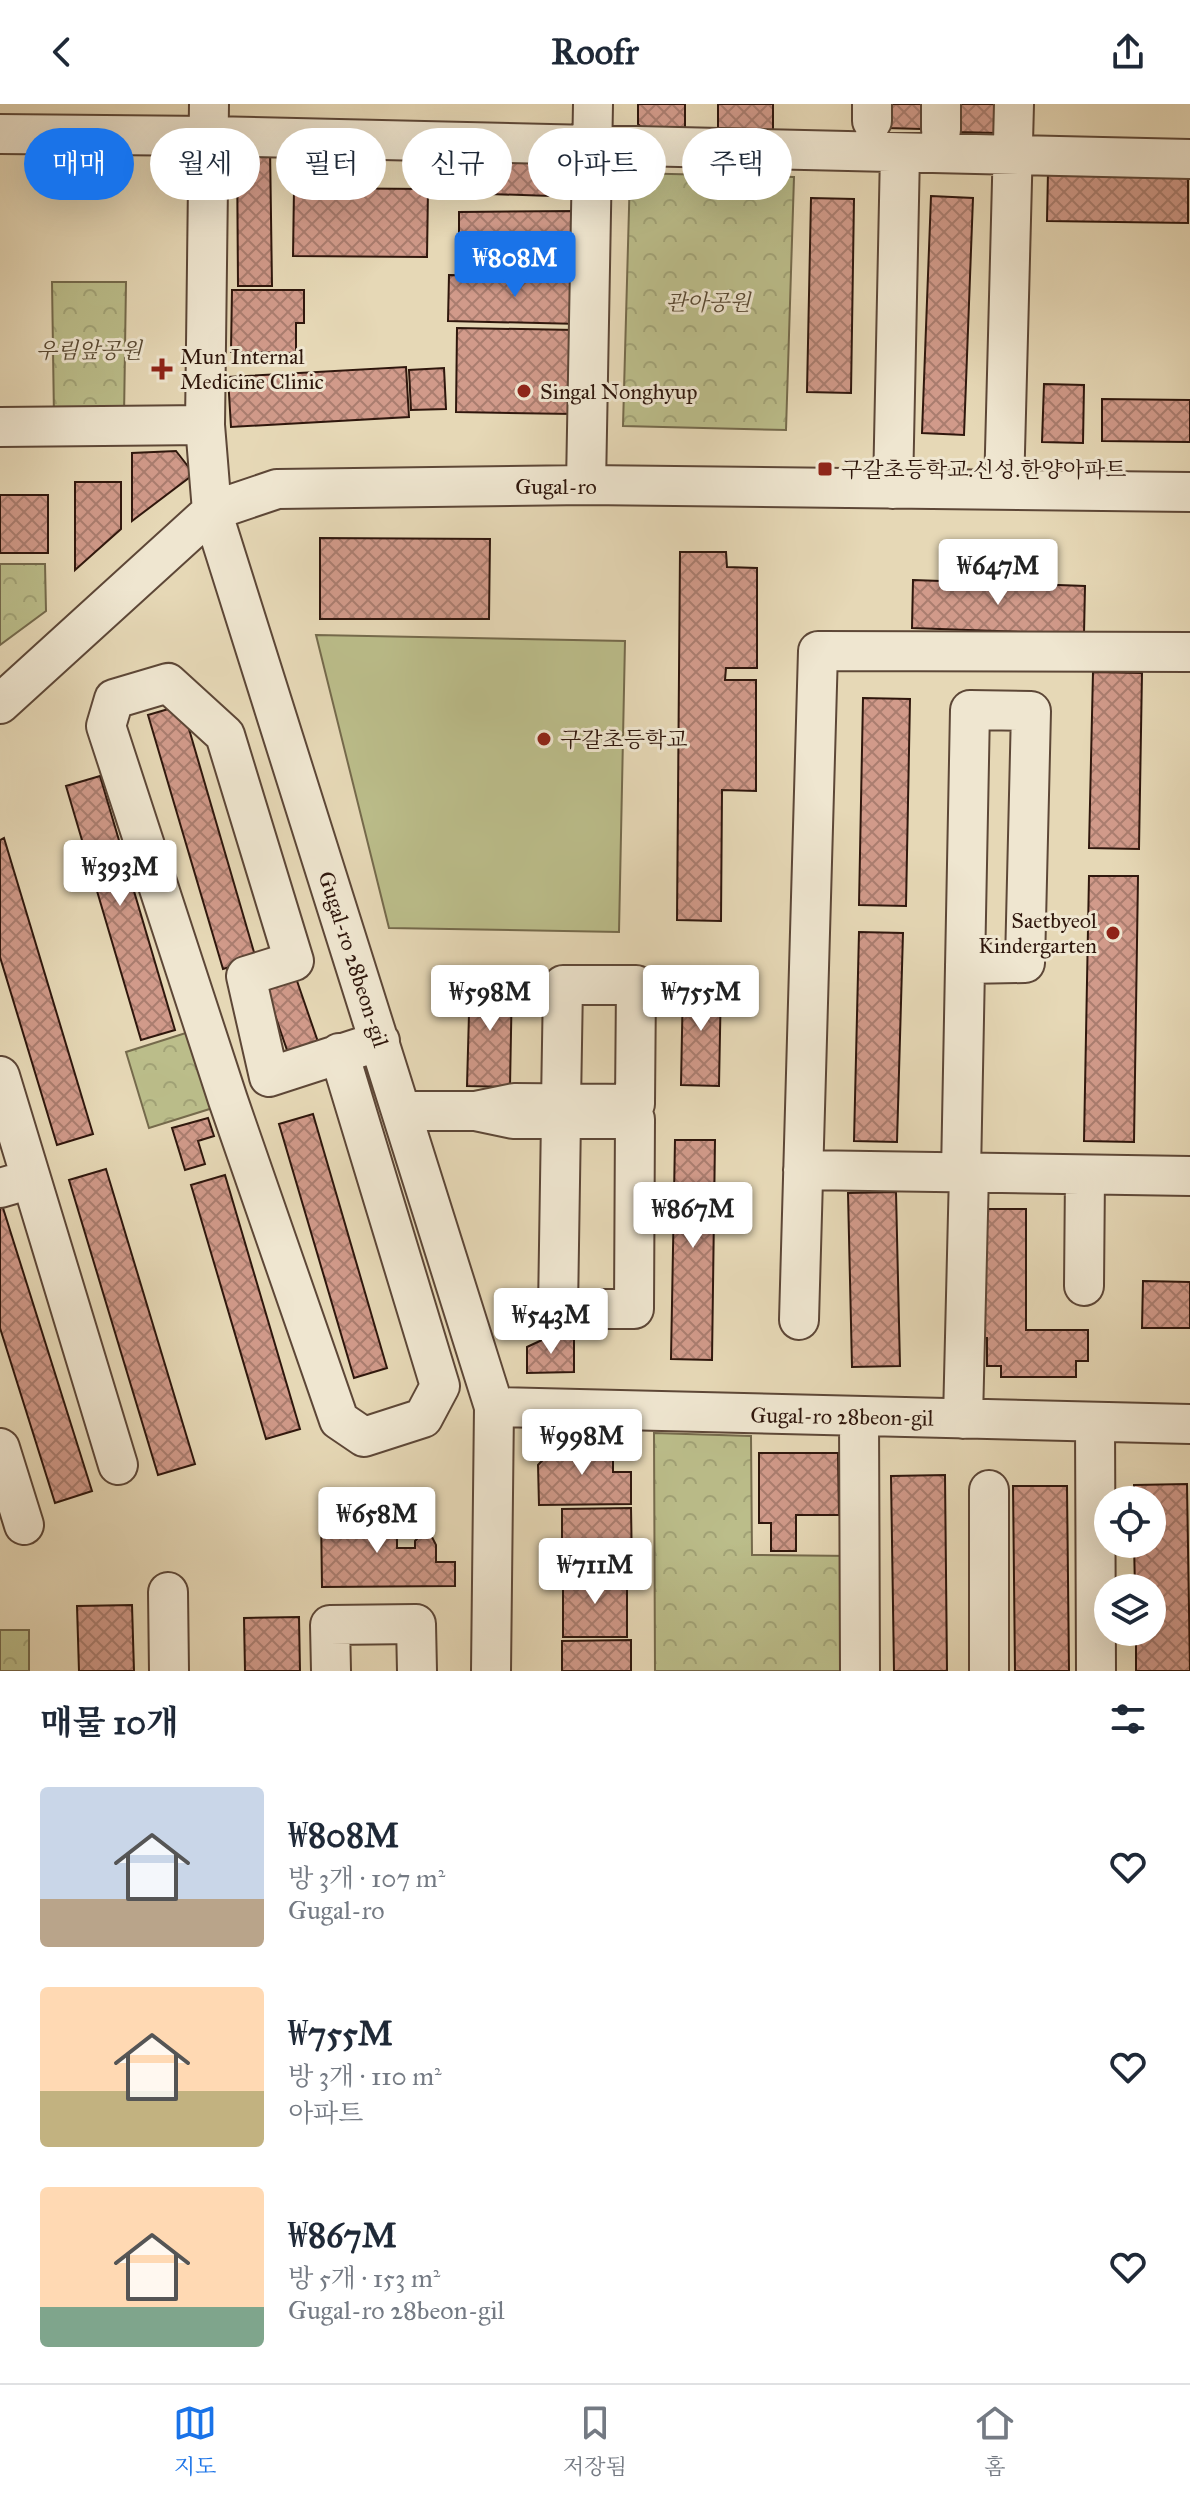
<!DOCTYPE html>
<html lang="ko">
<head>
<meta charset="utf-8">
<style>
	:root { --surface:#fff; --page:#f2f2f3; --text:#1f2937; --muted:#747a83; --line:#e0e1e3; --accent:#1a73e8 }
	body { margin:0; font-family:"IM FELL Great Primer","Noto Serif KR",serif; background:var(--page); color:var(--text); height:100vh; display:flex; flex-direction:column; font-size:30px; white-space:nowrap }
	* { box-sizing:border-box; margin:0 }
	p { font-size:26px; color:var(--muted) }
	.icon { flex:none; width:44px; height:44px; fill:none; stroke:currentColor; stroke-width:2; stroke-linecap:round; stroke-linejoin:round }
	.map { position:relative; height:1567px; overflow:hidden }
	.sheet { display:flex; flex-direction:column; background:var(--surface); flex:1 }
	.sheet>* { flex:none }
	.guide { position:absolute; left:24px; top:24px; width:1142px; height:72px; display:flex; gap:16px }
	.tools { position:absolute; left:1094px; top:1382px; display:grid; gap:16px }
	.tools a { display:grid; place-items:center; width:72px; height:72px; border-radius:50%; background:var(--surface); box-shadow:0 8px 32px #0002; font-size:40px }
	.price { position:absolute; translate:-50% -68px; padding:0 18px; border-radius:8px; background:#fff; color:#222; font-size:26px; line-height:52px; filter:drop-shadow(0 2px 4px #0008) }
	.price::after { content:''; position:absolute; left:50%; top:48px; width:24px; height:18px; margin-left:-12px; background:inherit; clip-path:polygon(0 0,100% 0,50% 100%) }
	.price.selected { background:var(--accent); color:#fff }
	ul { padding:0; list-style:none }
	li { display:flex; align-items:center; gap:24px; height:200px; padding:0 40px }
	li span { display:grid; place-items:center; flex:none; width:224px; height:160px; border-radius:8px; color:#555 }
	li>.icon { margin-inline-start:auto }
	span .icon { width:96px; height:96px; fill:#fffc; stroke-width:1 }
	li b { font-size:34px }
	h2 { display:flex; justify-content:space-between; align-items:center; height:96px; padding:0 40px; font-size:34px }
	.pill { padding:0 28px; border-radius:36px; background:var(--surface); box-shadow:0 8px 32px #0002; font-size:28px; line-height:72px }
	.pill.selected { background:var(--accent); color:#fff }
	header { display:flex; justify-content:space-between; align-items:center; height:104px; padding:0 40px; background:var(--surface); font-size:36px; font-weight:700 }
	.menu { display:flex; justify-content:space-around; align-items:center; height:112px; border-top:2px solid var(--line); background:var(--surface); font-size:22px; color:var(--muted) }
	.menu a { display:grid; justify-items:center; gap:4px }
	.menu .selected { color:var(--accent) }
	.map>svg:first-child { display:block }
	.park { fill:url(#park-crowns); stroke:#756a4c; stroke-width:2 }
	.garden { fill:#bbbd8a; stroke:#756a4c; stroke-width:2 }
	.building { fill:url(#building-cross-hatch); stroke:#2f170d; stroke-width:2 }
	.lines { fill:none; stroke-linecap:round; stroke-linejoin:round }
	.minor-casing { stroke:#5d4737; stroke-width:42 }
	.minor { stroke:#efe6d0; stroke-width:38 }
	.poi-dot { fill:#8f2418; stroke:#efe6d0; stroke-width:3 }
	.labels { text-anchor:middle; stroke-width:6; stroke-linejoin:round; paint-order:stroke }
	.park-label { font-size:22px; font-style:italic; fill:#594932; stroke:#efe6d0 }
	.poi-label { font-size:22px; fill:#2f170d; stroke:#efe6d0; text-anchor:start }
	.street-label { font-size:22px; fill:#2f170d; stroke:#efe6d0 }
</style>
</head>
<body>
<header><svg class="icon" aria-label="back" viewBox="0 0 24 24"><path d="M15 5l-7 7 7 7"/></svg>Roofr<svg class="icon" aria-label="share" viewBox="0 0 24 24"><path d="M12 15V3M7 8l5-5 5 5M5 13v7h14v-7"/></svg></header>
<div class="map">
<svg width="1190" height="1567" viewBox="0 0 1190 1567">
	<defs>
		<pattern id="park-crowns" width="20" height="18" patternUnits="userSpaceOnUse" patternTransform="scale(2)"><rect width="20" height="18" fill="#bbbd8a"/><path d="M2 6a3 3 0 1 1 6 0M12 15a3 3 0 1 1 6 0" fill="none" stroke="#a1a276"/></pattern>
		<pattern id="building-cross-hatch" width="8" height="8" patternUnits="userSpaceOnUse" patternTransform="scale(2)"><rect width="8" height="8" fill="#d19a8a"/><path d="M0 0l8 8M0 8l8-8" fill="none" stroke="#aa7d6f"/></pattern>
	</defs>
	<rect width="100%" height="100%" fill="#e6d8b6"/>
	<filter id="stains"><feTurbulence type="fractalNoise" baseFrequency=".0025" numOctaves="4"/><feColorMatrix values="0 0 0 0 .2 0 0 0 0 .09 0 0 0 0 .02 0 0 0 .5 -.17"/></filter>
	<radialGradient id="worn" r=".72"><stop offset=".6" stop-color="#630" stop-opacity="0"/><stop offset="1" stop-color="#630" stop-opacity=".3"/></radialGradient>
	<!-- park -->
	<path class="park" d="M 630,69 L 794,73 L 786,326 L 623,322 Z
		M 52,178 L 126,178 L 124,313 L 54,313 Z
		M 0,460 L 45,460 L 46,507 L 0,541 Z
		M 192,927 L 216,1003 L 149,1024 L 126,948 Z
		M 654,1329 L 751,1332 L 752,1451 L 852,1452 L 853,1567 L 655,1567 Z
		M 0,1526 L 29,1526 L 29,1567 L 0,1567 Z"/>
	<!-- garden -->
	<path class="garden" d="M 316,531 L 625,537 L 619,828 L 389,824 Z"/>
	<!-- building -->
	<path class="building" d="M 638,0 L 685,0 L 685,34 L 652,34 L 638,20 Z
		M 718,0 L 773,0 L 773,31 L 718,31 Z
		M 888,0 L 922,0 L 921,25 L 888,24 Z
		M 960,0 L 995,0 L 995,29 L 959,28 Z
		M 270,42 L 272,182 L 238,182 L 237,43 Z
		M 462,51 L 553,54 L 551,92 L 461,89 Z
		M 1048,67 L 1188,69 L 1188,119 L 1047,117 Z
		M 294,84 L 428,85 L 427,153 L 293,152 Z
		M 931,92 L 973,94 L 964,331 L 922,329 Z
		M 811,94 L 854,95 L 851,289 L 807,288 Z
		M 577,107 L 577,142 L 459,143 L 459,108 Z
		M 449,171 L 581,173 L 580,220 L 448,217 Z
		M 232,186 L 304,186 L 304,219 L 296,219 L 296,249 L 231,248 Z
		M 457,224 L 575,226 L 573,310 L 456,308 Z
		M 406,263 L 409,313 L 231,323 L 228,273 Z
		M 444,264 L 446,305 L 411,306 L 409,266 Z
		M 1044,280 L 1084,281 L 1083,339 L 1042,338 Z
		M 1102,295 L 1190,296 L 1190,338 L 1102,337 Z
		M 176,347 L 194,370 L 132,417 L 132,349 Z
		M 75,378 L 121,378 L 121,425 L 75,466 Z
		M 0,391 L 48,391 L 48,449 L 0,449 Z
		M 320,434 L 490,435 L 489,515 L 320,515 Z
		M 680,448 L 726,448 L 727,463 L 757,464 L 757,564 L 726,564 L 725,576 L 756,576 L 756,687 L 722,686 L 721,817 L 677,816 Z
		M 913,476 L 1085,482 L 1084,530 L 912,524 Z
		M 1093,568 L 1142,569 L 1139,745 L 1089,744 Z
		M 863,594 L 910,595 L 906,802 L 859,801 Z
		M 182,601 L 256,855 L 223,865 L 148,611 Z
		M 100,672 L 175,926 L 141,936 L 66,682 Z
		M 4,734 L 93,1030 L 57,1041 L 0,853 L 0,736 Z
		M 1089,772 L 1138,772 L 1134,1038 L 1084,1037 Z
		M 859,828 L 903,829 L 897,1038 L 854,1037 Z
		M 296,874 L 318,938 L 288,949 L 266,885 Z
		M 470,874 L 512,875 L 510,983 L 467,982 Z
		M 683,877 L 721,877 L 719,982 L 681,981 Z
		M 313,1010 L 387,1264 L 354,1274 L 279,1020 Z
		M 208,1014 L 214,1032 L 198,1037 L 205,1060 L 185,1066 L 172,1024 Z
		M 675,1036 L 715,1036 L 712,1256 L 671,1255 Z
		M 106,1065 L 195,1360 L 158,1371 L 69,1076 Z
		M 225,1071 L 300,1325 L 266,1335 L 191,1081 Z
		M 896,1088 L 900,1262 L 852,1263 L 848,1089 Z
		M 0,1104 L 3,1104 L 92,1387 L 55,1399 L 0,1224 Z
		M 977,1105 L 1026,1105 L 1026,1226 L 1088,1226 L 1088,1257 L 1076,1257 L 1076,1273 L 1001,1273 L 1001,1262 L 987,1262 L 987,1234 L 977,1234 Z
		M 1143,1177 L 1190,1178 L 1190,1224 L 1142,1224 Z
		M 574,1234 L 574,1268 L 527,1269 L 527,1243 L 544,1235 Z
		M 558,1340 L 613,1340 L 613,1368 L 631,1368 L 631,1400 L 539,1401 L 538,1361 Z
		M 759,1349 L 838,1349 L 839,1411 L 796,1411 L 796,1447 L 771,1447 L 771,1419 L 759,1419 Z
		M 945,1371 L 947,1567 L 894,1567 L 891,1372 Z
		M 1187,1380 L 1190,1567 L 1136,1567 L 1136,1528 L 1152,1528 L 1152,1484 L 1135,1484 L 1134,1440 L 1152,1440 L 1152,1396 L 1134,1396 L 1134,1381 Z
		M 1013,1382 L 1067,1382 L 1069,1567 L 1015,1567 Z
		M 631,1404 L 632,1465 L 562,1465 L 562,1405 Z
		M 321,1410 L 397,1410 L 397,1444 L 415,1444 L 415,1437 L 418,1434 L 428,1432 L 432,1433 L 436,1441 L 436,1458 L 455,1458 L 455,1482 L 322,1483 Z
		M 563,1470 L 627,1470 L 627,1533 L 563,1533 Z
		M 132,1501 L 134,1567 L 79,1567 L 77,1502 Z
		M 299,1513 L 300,1567 L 245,1567 L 244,1514 Z
		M 631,1536 L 631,1567 L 562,1567 L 562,1537 Z"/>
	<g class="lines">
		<!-- minor casing -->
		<g class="minor-casing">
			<path id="minor" d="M 209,0 L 205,321 L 212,407 L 494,1303 L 491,1567
				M 872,17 L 872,0
				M 941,26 L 941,0
				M 0,30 L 209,32 L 1190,55
				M 0,323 L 205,321
				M 586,381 L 593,0
				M 893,385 L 900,49
				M 1004,386 L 1014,0
				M 0,600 L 212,407 L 277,385 L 586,381 L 1190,388
				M 339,949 L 440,1282 L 423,1314 L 364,1333 L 339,1316 L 228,996 L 106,622 L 114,595 L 168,579 L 225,631 L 294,857 L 246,872 L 269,973 L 380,937
				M 0,972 L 118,1361
				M 561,999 L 563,881 L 636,881 L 635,1000 L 514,999 L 475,1007 L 513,1015 L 635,1015 L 634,1205 L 558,1205 L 561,1015
				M 402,1007 L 475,1007
				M 803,1066 L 1190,1072
				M 961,1069 L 970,606 L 1031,607 L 1025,859 L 965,860
				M 0,1084 L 31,1075
				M 1084,1182 L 1085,1071
				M 799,1216 L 818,547 L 1190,548
				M 494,1303 L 1190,1320
				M 859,1312 L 860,1567
				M 963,1315 L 969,1069
				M 1095,1318 L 1096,1567
				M 0,1344 L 24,1421
				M 989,1386 L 989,1567
				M 168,1488 L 169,1567
				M 331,1567 L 330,1521 L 416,1520 L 417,1567"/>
		</g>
		<!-- minor -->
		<use href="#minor" class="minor"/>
	</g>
	<!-- markers -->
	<g class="poi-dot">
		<path d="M158 253h8v8h8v8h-8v8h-8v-8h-8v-8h8z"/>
		<circle cx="524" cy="287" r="8"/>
		<rect x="817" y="357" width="16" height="16" rx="4"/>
		<circle cx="544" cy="635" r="8"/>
		<circle cx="1113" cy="829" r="8"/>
	</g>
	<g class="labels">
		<!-- park labels -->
		<g class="park-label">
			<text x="708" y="206">관아공원</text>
			<text x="89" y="254">우림앞공원</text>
		</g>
		<!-- poi labels -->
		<g class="poi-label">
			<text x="180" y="260">Mun Internal<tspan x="180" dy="25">Medicine Clinic</tspan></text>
			<text x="540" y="295">Singal Nonghyup</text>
			<text x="841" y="373">구갈초등학교.신성.한양아파트</text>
			<text x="560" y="643">구갈초등학교</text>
			<text x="1097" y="824" text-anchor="end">Saetbyeol<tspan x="1097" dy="25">Kindergarten</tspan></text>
		</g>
		<!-- street labels -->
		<g class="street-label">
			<text x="556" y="390">Gugal-ro</text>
			<text transform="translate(354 855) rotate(72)" y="8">Gugal-ro 28beon-gil</text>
			<text transform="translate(842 1312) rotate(1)" y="8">Gugal-ro 28beon-gil</text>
		</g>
	</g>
	<rect width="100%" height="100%" filter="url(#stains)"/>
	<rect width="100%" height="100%" fill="url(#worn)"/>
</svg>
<div class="tools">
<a><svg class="icon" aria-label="locate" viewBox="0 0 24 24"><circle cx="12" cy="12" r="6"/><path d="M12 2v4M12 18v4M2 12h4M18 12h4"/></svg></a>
<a><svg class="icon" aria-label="layers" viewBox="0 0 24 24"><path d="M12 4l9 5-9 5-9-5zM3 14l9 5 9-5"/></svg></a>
</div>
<b class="price selected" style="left:515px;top:195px">₩808M</b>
<b class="price" style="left:998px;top:503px">₩647M</b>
<b class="price" style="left:120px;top:804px">₩393M</b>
<b class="price" style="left:490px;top:929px">₩598M</b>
<b class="price" style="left:701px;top:929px">₩755M</b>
<b class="price" style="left:693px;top:1146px">₩867M</b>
<b class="price" style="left:551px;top:1252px">₩543M</b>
<b class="price" style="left:582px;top:1373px">₩998M</b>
<b class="price" style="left:377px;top:1451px">₩658M</b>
<b class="price" style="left:595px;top:1502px">₩711M</b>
<div class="guide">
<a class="pill selected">매매</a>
<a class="pill">월세</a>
<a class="pill">필터</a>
<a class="pill">신규</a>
<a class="pill">아파트</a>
<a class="pill">주택</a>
</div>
</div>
<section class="sheet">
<h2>매물 10개<svg class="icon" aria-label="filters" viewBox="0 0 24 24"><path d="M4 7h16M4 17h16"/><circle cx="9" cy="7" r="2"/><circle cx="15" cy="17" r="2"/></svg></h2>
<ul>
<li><span style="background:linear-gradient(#c9d6e8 70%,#b9a48a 0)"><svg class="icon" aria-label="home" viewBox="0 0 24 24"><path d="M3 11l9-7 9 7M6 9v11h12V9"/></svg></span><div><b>₩808M</b><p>방 3개 · 107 m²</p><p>Gugal-ro</p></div><svg class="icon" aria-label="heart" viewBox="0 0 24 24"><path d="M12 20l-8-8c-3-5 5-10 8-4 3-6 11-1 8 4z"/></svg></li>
<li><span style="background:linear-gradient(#ffd9b3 65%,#c2b280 0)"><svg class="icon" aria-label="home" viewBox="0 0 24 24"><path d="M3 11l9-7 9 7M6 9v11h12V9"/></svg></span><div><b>₩755M</b><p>방 3개 · 110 m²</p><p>아파트</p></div><svg class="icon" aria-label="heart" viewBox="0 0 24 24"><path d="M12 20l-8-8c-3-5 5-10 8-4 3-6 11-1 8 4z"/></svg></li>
<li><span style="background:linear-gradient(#ffd9b3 75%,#7fa58c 0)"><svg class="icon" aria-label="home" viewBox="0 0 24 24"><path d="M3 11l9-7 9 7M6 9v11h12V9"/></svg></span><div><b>₩867M</b><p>방 5개 · 153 m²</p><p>Gugal-ro 28beon-gil</p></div><svg class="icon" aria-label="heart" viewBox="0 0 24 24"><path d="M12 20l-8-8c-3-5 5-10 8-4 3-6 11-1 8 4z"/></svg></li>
</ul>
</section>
<nav class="menu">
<a class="selected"><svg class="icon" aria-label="map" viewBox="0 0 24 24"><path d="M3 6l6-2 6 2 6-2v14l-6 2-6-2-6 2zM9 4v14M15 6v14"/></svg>지도</a>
<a><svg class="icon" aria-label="saved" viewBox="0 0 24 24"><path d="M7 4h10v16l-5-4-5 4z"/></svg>저장됨</a>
<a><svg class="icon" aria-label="home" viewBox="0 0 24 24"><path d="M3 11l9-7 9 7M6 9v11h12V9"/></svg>홈</a>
</nav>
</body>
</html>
